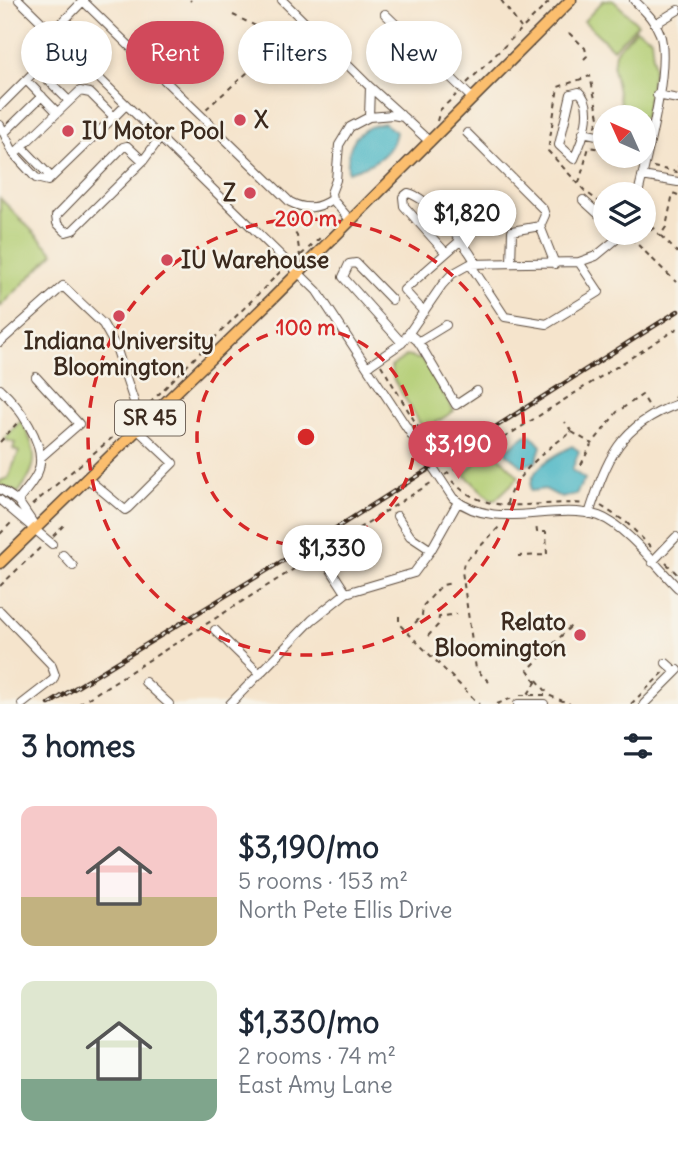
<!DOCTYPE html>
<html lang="en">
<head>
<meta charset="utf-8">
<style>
	:root { --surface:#fff; --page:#f6f6f7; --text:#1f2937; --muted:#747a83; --accent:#d1495b }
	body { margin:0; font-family:Delius,sans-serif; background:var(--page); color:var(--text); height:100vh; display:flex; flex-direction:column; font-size:26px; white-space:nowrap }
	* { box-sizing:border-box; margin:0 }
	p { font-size:23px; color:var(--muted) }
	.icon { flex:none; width:38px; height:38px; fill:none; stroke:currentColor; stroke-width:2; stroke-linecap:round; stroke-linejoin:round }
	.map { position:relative; height:704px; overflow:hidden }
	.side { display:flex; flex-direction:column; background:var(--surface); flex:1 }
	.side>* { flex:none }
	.hud { position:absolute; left:21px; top:21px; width:637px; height:63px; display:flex; gap:14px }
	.needle { width:46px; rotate:315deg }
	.tools { position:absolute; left:593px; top:105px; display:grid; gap:14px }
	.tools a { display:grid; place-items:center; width:63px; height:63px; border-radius:50%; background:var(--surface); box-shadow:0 4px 10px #0003; font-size:35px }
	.price { position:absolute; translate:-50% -60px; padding:0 16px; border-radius:24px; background:#fff; color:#222; font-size:23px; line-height:46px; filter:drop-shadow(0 2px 4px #0008) }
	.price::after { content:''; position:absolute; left:50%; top:42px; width:21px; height:16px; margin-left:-10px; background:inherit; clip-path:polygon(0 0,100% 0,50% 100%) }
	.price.on { background:var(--accent); color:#fff }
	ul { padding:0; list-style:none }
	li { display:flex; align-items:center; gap:21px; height:175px; padding:0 21px }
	li span { display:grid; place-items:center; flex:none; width:196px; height:140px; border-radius:14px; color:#555 }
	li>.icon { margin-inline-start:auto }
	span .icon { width:84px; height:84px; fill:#fffc; stroke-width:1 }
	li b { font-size:30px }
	h2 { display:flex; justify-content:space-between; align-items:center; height:84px; padding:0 21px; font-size:30px }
	.chip { padding:0 24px; border-radius:32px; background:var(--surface); box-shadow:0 4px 10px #0003; font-size:24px; line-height:63px }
	.chip.on { background:var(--accent); color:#fff }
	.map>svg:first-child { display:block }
	.green { fill:#b3ce74; stroke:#777c49; stroke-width:2 }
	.water { fill:#49b6c5; stroke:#427072; stroke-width:2 }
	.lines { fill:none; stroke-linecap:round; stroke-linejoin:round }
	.minor-casing { stroke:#574638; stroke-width:10 }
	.major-casing { stroke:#574638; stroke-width:13 }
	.path { stroke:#574638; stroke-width:2; stroke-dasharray:5 5; stroke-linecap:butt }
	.minor { stroke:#fff; stroke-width:8 }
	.major { stroke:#fbbe6e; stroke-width:10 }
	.rail-casing { stroke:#3b2a1e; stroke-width:4.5 }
	.rail { stroke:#f7f3e8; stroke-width:2; stroke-dasharray:5; stroke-linecap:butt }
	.ring { fill:none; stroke:#d62828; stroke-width:3.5; stroke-dasharray:12 9 }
	.poi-dot { fill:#d1495b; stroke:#f7f3e8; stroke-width:2.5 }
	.labels { text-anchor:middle; stroke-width:5; stroke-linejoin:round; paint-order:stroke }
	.shield { fill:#f7f3e8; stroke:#73665b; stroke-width:2 }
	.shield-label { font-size:21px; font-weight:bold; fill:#3b2a1e }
	.poi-label { font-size:23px; font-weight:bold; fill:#3b2a1e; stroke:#f7f3e8; text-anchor:start }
	.centre { fill:#d62828; stroke:#f7f3e8; stroke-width:3.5 }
	.ring-label { font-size:21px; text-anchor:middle; font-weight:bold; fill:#d62828; stroke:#f7f3e8; stroke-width:5; stroke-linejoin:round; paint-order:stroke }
</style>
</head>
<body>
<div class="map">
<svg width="678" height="704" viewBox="0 0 678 704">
	<rect width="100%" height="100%" fill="#f7f3e8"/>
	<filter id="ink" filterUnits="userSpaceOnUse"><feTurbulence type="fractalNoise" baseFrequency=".0143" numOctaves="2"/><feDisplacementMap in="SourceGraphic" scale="14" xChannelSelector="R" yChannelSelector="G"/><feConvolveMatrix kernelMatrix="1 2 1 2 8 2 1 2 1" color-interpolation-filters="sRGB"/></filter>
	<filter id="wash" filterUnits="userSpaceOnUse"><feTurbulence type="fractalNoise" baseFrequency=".00686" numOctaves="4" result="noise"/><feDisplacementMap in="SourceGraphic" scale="28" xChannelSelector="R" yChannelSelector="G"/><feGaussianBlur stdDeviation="1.57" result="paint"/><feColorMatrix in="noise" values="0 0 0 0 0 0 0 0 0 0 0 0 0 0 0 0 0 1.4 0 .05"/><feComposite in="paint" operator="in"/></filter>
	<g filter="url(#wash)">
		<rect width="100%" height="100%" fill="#f5e4cc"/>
		<!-- green -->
		<path class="green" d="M 604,0 L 613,0 L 638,24 L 613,49 L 584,21 Z
			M 636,29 L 651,38 L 654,67 L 644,124 L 644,117 L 623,117 L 613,68 L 615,52 Z
			M 0,198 L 54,253 L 0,307 Z
			M 406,356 L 423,360 L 454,411 L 424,430 L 394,380 L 391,367 Z
			M 21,420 C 38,453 40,465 18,493 L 0,485 L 0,481 L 8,478 L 19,452 L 13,449 L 15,443 L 4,439 Z
			M 491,448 L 519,477 L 495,500 L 491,500 L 464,474 Z"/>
		<!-- water -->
		<path class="water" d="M 384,123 L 396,132 C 392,157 369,166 348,172 C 346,144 356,128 384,123 Z
			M 526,435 L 531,435 L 541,446 L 536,462 L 522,466 L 506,453 L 506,450 Z
			M 572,446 L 579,451 L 572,470 L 585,479 L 576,494 L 562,498 L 545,489 L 531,491 C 528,467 555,456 572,446 Z"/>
	</g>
	<g filter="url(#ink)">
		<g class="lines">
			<!-- minor casing -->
			<g class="minor-casing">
				<path id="minor" d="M 19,0 L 317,291 L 453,498 C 496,533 551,501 599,516 C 625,525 658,568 678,588
					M 282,0 L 370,87 L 369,117
					M 634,0 C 644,10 655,20 660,34 C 671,66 646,159 638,194
					M 83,1 L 290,202 C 306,210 317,209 332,199
					M 385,14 L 473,99
					M 655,24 L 678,10
					M 52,33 L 84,0
					M 370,87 L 401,115
					M 579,92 C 596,106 582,142 574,159 L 559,145 L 571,94 Z
					M 657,95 L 678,99
					M 0,106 L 26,80
					M 57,112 L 26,80 L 37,69 L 69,101
					M 114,117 L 48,181 L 36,178 L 14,154 L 80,91 L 90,93 L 114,117 L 125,106
					M 0,125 L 14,154
					M 583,132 L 606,137
					M 4,133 L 42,96
					M 467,133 L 543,209 L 545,215 L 540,226
					M 22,147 L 51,177
					M 143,161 L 127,146 L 123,147 L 56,216 L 57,223 L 66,232 L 73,230 L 143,161 L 160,138
					M 642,176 L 678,182
					M 583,200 L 606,221
					M 351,221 L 332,199 L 331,193 L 336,180 L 339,145 L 350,127 L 369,117 L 393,115 L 403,117 L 430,142
					M 445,252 L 404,206 L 403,197 L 408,193 C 430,198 465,244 476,263
					M 511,263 L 512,231 L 540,226 L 555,264
					M 470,264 L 505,317 L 547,324 L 599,292 L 579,262
					M 392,300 L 356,263 L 349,264 L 343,277 L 402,343
					M 424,312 L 404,290 L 461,240
					M 409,334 L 418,341 L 456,405 L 477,391
					M 0,342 L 63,286 L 103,324 L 116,347 L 142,426
					M 418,342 L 446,325
					M 367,367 L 402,343 L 442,285 L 452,274 L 470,264 L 579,262 L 596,256 L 624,233
					M 36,377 L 79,424 L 40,458
					M 0,389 C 18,405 46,443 39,469 C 36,480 25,491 18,501
					M 88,479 L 125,510 L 128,508 L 173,463 L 138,430
					M 0,489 L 18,501 L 35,526
					M 0,500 L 52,544
					M 589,514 C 607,459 619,425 678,404
					M 397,516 L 410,536 L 431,550
					M 63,555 L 73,566
					M 326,562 L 346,593
					M 652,562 L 676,537
					M 0,611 L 51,664 L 55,675 L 53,680 L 22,704
					M 215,630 L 260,674
					M 666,663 L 676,672
					M 145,682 L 169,704
					M 230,704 L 312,620 L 346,593 L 414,573 L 431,550 L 458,502
					M 518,704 L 544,704
					M 644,704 L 678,670"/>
			</g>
			<!-- major casing -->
			<g class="major-casing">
				<path id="major" d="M 0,563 L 272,299 L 571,0"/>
			</g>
			<!-- path -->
			<path class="path" d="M 190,0 L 191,1
				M 501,0 L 521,28
				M 233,15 L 262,29 L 275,43
				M 569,33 L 585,48 L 587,56 L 584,59
				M 467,83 L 551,0
				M 206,109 L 299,27
				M 437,121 L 440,110 L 456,95
				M 606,128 L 596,126 L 599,117 L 590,76 L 558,87 L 548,151 L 585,191 L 606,207
				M 636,156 L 637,156
				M 653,167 L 677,172 L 678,166
				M 579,183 L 589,147 L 606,150
				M 290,225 L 297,236 L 300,256 L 295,261
				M 644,228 L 648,233 L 653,228 L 660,236 L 666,227 L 673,193 L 678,195
				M 661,236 L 678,253
				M 631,238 L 676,282
				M 301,255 L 320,238
				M 381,365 L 439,462
				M 674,398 L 678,393
				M 143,410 L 282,270
				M 572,432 L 592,444 L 617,412 L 642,395 L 651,409
				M 0,442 L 19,421
				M 581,465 L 591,445
				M 445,475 L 678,328
				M 452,481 C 490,520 536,499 585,504
				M 507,504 C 510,479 550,445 572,432 L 565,422
				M 32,505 L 132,421
				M 601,506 L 626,522 L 653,549
				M 0,534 L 14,520
				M 53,536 L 67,522
				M 518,556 L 547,555 L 546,532 L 537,532 L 536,524
				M 666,563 L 678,575
				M 0,586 L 41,547
				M 399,616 L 399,624 L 479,704
				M 415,623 L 422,616 L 423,606 L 442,585 L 453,583
				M 428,636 L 438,625 L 439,617 L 457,614
				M 537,680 L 549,695
				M 489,682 L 476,669 L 462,571 L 464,563 L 501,525
				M 536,682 L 528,670 L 571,626 L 573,628
				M 528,694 L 539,678
				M 520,695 L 548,695 L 570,704
				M 79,704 L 434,481
				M 497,704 L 515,697
				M 631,704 L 665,671"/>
			<!-- minor -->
			<use href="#minor" class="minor"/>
			<!-- major -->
			<use href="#major" class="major"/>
			<!-- rail casing -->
			<g class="rail-casing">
				<path id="rail" d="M 49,704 L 333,530 L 678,311"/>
			</g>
			<!-- rail -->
			<use href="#rail" class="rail"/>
		</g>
	</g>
	<!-- distance rings -->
	<g class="ring">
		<circle cx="306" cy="437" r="109"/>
		<circle cx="306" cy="437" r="218"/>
	</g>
	<!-- markers -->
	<g class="poi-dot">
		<circle cx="240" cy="120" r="7"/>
		<circle cx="68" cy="131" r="7"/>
		<circle cx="250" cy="193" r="7"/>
		<circle cx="167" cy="260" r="7"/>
		<circle cx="119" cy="316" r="7"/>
		<circle cx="580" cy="635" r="7"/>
	</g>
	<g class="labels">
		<!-- shield labels -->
		<rect class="shield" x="115" y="400.5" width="70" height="35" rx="5"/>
		<g class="shield-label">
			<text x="150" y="425">SR 45</text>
		</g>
		<!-- poi labels -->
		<g class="poi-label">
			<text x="254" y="128">X</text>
			<text x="82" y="139">IU Motor Pool</text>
			<text x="236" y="201" text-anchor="end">Z</text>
			<text x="181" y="268">IU Warehouse</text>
			<text x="119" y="349" text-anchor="middle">Indiana University<tspan x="119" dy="26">Bloomington</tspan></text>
			<text x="566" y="630" text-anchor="end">Relato<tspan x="566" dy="26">Bloomington</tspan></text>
		</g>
	</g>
	<circle cx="306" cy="437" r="10" class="centre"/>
	<g class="ring-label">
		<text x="306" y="226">200 m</text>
		<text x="306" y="335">100 m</text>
	</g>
</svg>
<div class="tools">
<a><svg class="needle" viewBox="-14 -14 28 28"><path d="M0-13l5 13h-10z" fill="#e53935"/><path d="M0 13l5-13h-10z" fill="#747a83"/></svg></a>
<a><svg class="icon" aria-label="layers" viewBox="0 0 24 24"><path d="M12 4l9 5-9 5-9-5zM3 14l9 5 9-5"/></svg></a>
</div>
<b class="price" style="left:467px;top:250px">$1,820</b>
<b class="price on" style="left:458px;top:481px">$3,190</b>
<b class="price" style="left:332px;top:585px">$1,330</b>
<div class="hud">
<a class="chip">Buy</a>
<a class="chip on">Rent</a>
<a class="chip">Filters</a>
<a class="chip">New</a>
</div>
</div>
<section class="side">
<h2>3 homes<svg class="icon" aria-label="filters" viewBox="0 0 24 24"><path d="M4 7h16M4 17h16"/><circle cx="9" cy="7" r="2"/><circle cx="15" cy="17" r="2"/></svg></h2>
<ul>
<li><span style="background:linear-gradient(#f6c9c9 65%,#c2b280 0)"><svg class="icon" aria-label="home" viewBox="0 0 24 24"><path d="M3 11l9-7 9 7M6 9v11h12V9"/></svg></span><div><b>$3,190/mo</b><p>5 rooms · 153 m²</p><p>North Pete Ellis Drive</p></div></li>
<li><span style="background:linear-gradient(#dfe7d0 70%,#7fa58c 0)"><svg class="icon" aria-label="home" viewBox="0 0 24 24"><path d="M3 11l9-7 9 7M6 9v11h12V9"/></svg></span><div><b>$1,330/mo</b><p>2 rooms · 74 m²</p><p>East Amy Lane</p></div></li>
</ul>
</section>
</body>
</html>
